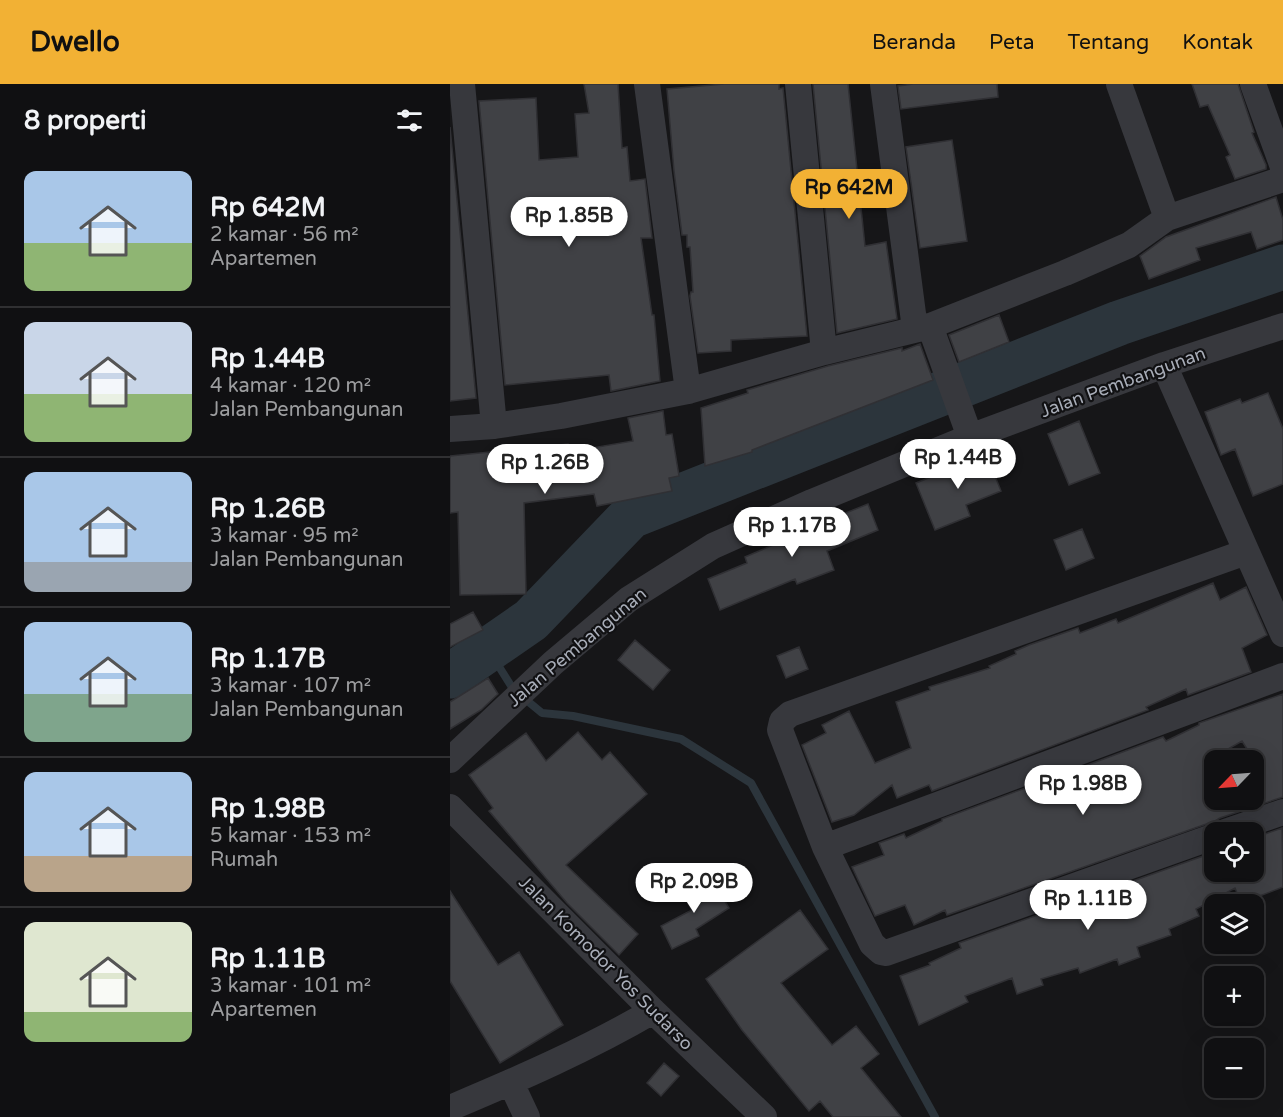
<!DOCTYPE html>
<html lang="id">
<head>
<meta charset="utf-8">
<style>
	:root { --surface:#101012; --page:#1e1e20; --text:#f1f3f6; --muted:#9c9d9f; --line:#303032; --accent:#f2b134 }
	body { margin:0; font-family:"Varela Round",sans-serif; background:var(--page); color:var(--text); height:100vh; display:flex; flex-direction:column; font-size:22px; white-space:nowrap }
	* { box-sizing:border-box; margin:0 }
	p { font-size:20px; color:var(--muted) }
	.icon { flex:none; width:33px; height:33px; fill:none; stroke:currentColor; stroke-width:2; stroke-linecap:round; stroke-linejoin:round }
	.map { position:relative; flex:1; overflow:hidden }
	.drawer { display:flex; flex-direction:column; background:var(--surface); width:450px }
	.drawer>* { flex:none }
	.needle { width:39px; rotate:245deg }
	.controls { position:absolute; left:754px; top:666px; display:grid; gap:12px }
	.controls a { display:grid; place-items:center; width:60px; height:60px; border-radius:12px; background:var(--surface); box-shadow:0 6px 24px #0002,0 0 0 2px var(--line); font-size:30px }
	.price { position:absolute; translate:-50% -51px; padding:0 14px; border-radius:21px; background:#fff; color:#222; font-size:20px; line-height:39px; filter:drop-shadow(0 2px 3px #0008) }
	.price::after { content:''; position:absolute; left:50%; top:36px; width:18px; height:14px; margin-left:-9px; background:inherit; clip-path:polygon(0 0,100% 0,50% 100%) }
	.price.on { background:var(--accent); color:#111 }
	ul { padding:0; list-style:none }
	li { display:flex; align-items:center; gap:18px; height:150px; padding:0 24px }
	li+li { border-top:2px solid var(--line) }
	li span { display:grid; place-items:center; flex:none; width:168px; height:120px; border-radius:12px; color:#555 }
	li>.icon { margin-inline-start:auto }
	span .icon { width:72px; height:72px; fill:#fffc; stroke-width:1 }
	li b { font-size:26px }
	h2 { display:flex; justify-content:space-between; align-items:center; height:72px; padding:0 24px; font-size:26px }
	header { display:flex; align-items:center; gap:36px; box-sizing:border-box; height:84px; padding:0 30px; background:var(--accent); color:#111 }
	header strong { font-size:28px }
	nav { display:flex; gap:33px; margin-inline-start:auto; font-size:21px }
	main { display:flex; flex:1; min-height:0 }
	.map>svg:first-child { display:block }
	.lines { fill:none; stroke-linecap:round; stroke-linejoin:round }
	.stream { stroke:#2c353c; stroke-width:8 }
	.river { stroke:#2c353c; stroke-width:45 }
	.building { fill:#404145; stroke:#303034; stroke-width:1.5; fill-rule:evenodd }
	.minor { stroke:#37383d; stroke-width:26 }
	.labels { text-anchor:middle; stroke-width:4.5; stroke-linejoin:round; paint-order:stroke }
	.street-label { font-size:18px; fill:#a8adb8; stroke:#111113 }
</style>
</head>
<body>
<header>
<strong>Dwello</strong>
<nav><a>Beranda</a><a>Peta</a><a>Tentang</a><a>Kontak</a></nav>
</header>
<main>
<section class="drawer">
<h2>8 properti<svg class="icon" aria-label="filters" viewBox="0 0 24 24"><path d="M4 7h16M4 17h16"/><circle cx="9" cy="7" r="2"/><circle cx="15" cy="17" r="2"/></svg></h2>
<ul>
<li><span style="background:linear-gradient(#a9c7e8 60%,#8fb573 0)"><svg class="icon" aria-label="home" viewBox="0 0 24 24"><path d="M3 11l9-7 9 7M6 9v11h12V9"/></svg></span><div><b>Rp 642M</b><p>2 kamar · 56 m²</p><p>Apartemen</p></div></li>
<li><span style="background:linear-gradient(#c9d6e8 60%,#8fb573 0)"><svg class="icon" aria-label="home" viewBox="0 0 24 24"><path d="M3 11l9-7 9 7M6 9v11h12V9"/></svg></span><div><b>Rp 1.44B</b><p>4 kamar · 120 m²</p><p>Jalan Pembangunan</p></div></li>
<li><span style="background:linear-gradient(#a9c7e8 75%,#9aa5b1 0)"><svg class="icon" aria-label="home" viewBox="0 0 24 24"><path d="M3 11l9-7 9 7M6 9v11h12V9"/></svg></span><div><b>Rp 1.26B</b><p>3 kamar · 95 m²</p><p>Jalan Pembangunan</p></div></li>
<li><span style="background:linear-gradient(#a9c7e8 60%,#7fa58c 0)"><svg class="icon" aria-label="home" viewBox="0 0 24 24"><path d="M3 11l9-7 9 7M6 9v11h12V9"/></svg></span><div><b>Rp 1.17B</b><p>3 kamar · 107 m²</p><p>Jalan Pembangunan</p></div></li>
<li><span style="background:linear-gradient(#a9c7e8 70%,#b9a48a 0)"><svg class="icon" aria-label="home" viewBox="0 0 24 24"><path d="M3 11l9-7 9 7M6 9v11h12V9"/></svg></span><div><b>Rp 1.98B</b><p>5 kamar · 153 m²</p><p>Rumah</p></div></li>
<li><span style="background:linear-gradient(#dfe7d0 75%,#8fb573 0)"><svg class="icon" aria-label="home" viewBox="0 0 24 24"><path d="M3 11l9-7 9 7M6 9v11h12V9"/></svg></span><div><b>Rp 1.11B</b><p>3 kamar · 101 m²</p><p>Apartemen</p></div></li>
</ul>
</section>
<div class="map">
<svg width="833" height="1033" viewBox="0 0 833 1033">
	<rect width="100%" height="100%" fill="#161618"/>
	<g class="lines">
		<!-- stream -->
		<path class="stream" d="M 38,565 L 63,605 L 92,629 L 123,632 L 231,655 L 301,699 L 485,1033"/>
		<!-- river -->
		<path class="river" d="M 0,592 L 81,536 L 181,432 L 669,239 L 833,183"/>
	</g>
	<!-- building -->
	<path class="building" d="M 134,0 L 168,0 L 172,64 L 177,63 L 180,97 L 195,95 L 202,154 L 191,154 L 202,231 L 204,231 L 210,297 L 161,307 L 159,291 L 55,301 L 29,17 L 86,14 L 89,76 L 128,73 L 125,30 L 139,29 Z
		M 274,0 L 329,0 L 329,5 L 333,4 L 357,252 L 281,256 L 281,267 L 248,269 L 240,212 L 241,208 L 243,208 L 240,163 L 237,163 L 237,151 L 232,151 L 224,87 L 217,5 Z
		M 363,0 L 398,0 L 415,162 L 436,158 L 447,235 L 387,249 Z
		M 463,0 L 547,0 L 548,13 L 451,25 L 448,2 Z
		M 742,0 L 788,0 L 804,48 L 802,49 L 816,81 L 816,85 L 785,95 L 776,73 L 780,71 L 758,21 L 750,23 Z
		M 0,43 L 26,314 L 0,317 Z
		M 502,56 L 517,157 L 470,164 L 456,63 Z
		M 826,113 L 833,136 L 833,156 L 807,165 L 801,148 L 746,164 L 750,176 L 699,195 L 690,172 L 716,153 Z
		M 549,231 L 559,258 L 509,278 L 499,251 Z
		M 470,260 L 483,296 L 302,366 L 302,368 L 255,382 L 251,324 L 298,309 L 297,306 L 378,282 L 452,264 L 452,267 Z
		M 818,309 L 833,345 L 833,400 L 803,412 L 785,365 L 771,371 L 755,328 L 790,315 L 792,319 Z
		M 213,327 L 216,351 L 222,350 L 229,392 L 219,394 L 222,407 L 147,422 L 144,410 L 74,419 L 76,510 L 10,511 L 8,428 L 0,429 L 0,372 L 118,360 L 119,368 L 183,357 L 178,334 Z
		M 629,337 L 650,389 L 619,401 L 598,350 Z
		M 535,367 L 551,407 L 516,421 L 520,432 L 485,446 L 466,399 L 518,378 L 516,374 Z
		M 418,420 L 428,446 L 377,467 L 384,486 L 347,500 L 345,495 L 270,526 L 258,495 L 297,479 L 295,473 L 330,458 L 329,456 Z
		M 632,445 L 644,474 L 616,486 L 604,456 Z
		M 763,499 L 770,516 L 796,503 L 817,551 L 792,564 L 801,588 L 738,611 L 736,605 L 696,623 L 698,626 L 482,707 L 479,701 L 447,714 L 442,701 L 404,731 L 382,738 L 352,661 L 376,649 L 372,641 L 399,627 L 425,679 L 461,664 L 446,618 L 480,606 L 479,603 L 540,584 L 539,582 L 566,570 L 565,567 L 579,561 L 628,544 L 630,549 L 666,535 L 668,539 Z
		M 23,528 L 33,546 L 0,563 L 0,540 Z
		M 185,556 L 220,586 L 203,606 L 168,576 Z
		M 349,563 L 358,585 L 336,594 L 327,572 Z
		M 38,594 L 48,610 L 31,626 L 0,645 L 0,618 Z
		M 833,610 L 833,713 L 770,734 L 765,737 L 497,831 L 495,826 L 464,841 L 455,821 L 425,832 L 402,783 L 434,771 L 429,759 L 454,750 L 456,754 L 492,737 L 492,735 L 713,653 L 716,657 L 749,641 L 749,639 ZM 792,657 L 804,676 L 804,716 L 765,716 L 765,692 L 757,677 Z
		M 128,648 L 152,676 L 160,668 L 197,710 L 116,781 L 188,850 L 169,871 L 117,819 L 39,727 L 43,724 L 19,691 L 76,649 L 96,677 Z
		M 832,744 L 833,803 L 791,819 L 785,804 L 746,825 L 749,832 L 719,845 L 721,851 L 687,863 L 690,873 L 669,881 L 667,875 L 630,889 L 628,884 L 591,895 L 593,901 L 567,910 L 562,894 L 515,912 L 518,918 L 469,941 L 450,892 L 480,881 L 479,879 L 511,864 L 509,859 L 756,771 L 765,788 L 804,788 L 804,754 Z
		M 255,795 L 267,814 L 272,812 L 279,824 L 246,845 L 249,852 L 222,865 L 211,842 L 242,826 L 232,810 Z
		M 0,807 L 48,881 L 69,868 L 113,941 L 50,979 L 0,897 Z
		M 350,826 L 378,865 L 331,899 L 382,961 L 406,942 L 429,970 L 411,984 L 451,1033 L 383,1033 L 370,1017 L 359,1027 L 292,946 L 256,895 Z
		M 214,979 L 229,992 L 211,1012 L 197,999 Z"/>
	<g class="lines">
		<!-- minor -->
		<path class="minor" d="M 12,0 L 44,342
			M 197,0 L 238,307
			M 348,0 L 374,268
			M 433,0 L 465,245
			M 669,0 L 717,134
			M 803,0 L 833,83
			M 480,242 L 520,353
			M 714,281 L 833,550
			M 0,345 L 44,342 L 111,332 L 238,307 L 374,268 L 480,242 L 615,189 L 679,161 L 717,134 L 833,95
			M 0,676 L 103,579 L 179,515 L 263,462 L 362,418 L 520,353 L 714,281 L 833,242
			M 0,723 L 203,927 L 314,1033
			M 775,748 L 833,728
			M 765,752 L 436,869 L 431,868 L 422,860 L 375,763 L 330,646 L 332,637 L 340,630 L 796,468
			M 375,763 L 833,592
			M 61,999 L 77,1033
			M 0,1024 C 69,995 138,965 203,927"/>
	</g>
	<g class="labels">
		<!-- street labels -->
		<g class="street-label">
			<text transform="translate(673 298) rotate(-20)" y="6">Jalan Pembangunan</text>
			<text transform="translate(127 563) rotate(-40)" y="6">Jalan Pembangunan</text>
			<text transform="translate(156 879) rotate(45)" y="6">Jalan Komodor Yos Sudarso</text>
		</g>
	</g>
</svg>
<div class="controls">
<a><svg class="needle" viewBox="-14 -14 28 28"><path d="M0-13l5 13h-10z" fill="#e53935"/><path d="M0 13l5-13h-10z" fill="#9c9d9f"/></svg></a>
<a><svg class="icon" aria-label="locate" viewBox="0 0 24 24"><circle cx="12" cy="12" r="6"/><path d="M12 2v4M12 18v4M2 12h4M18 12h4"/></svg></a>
<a><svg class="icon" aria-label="layers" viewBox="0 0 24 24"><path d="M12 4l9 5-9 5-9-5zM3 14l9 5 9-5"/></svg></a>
<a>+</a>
<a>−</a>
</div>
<b class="price on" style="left:399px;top:136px">Rp 642M</b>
<b class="price" style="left:119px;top:164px">Rp 1.85B</b>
<b class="price" style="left:508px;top:406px">Rp 1.44B</b>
<b class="price" style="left:95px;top:411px">Rp 1.26B</b>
<b class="price" style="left:342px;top:474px">Rp 1.17B</b>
<b class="price" style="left:633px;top:732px">Rp 1.98B</b>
<b class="price" style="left:244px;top:830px">Rp 2.09B</b>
<b class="price" style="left:638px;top:847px">Rp 1.11B</b>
</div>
</main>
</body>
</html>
